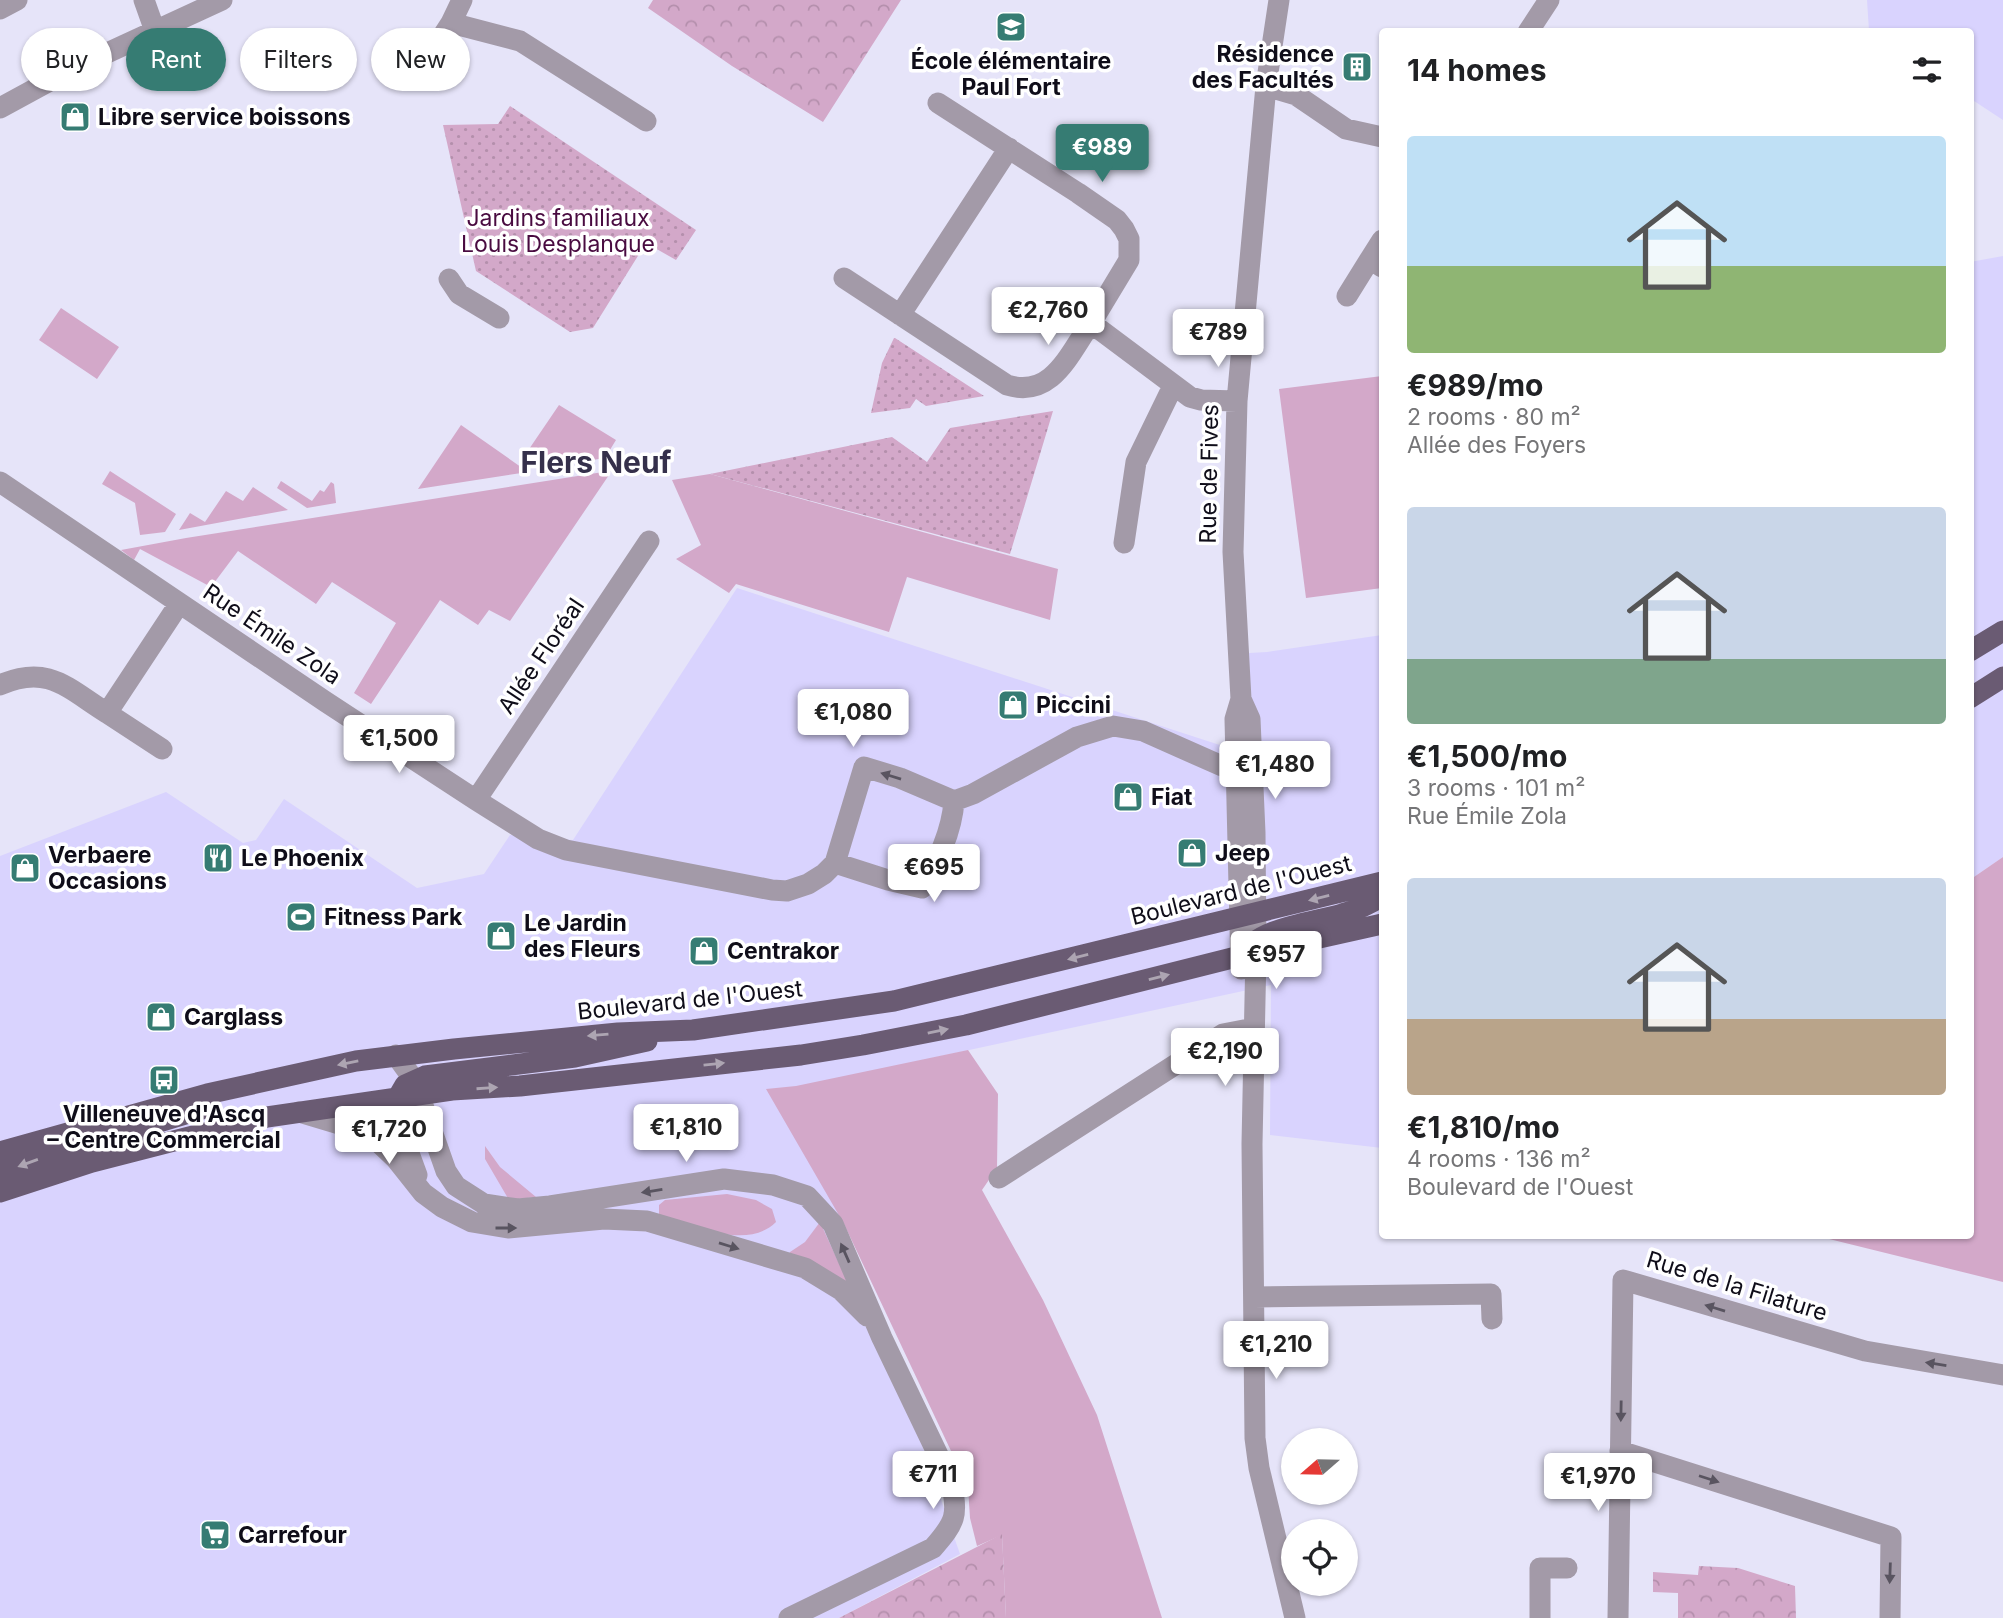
<!DOCTYPE html>
<html lang="en">
<head>
<meta charset="utf-8">
<style>
	:root { --surface:#fff; --page:#f6f6f6; --text:#202124; --muted:#757577; --accent:#367c73 }
	body { margin:0; font-family:Inter,sans-serif; background:var(--page); color:var(--text); height:100vh; display:flex; flex-direction:column; font-size:26px; white-space:nowrap }
	* { box-sizing:border-box; margin:0 }
	p { font-size:23px; color:var(--muted) }
	.icon { flex:none; width:38px; height:38px; fill:none; stroke:currentColor; stroke-width:2; stroke-linecap:round; stroke-linejoin:round }
	.map { position:relative; flex:1; overflow:hidden }
	.details { position:absolute; left:1379px; top:28px; width:595px; height:1211px; display:flex; flex-direction:column; background:var(--surface); border-radius:7px; box-shadow:0 2px 5px #0004 }
	.details>* { flex:none }
	.banner { position:absolute; left:21px; top:28px; width:665px; height:63px; display:flex; gap:14px }
	.needle { width:46px; rotate:250deg }
	.fabs { position:absolute; left:1281px; top:1428px; display:grid; gap:14px }
	.fabs a { display:grid; place-items:center; width:77px; height:77px; border-radius:50%; background:var(--surface); box-shadow:0 2px 5px #0004; font-size:35px }
	.price { position:absolute; translate:-50% -60px; padding:0 16px; border-radius:7px; background:#fff; color:#222; font-size:23px; line-height:46px; filter:drop-shadow(0 2px 4px #0008) }
	.price::after { content:''; position:absolute; left:50%; top:42px; width:21px; height:16px; margin-left:-10px; background:inherit; clip-path:polygon(0 0,100% 0,50% 100%) }
	.price.on { background:var(--accent); color:#fff }
	ul { padding:0; list-style:none }
	li { display:grid; align-content:center; gap:14px; height:371px; padding:0 28px }
	li span { display:grid; place-items:center; height:217px; border-radius:7px; color:#555 }
	li>.icon { margin-inline-start:auto }
	span .icon { width:126px; height:126px; fill:#fffc; stroke-width:1 }
	li b { font-size:30px }
	h2 { display:flex; justify-content:space-between; align-items:center; height:84px; padding:0 28px; font-size:30px }
	.chip { padding:0 24px; border-radius:32px; background:var(--surface); box-shadow:0 2px 5px #0004; font-size:24px; line-height:63px }
	.chip.on { background:var(--accent); color:#fff }
	.map>svg:first-child { display:block }
	.built { fill:#d9d3fe }
	.grass { fill:#d3a8c9 }
	.park { fill:url(#park-crowns) }
	.garden { fill:url(#garden-dots) }
	.lines { fill:none; stroke-linecap:round; stroke-linejoin:round }
	.minor { stroke:#a39aa8; stroke-width:21 }
	.major { stroke:#6a5b73; stroke-width:21 }
	.oneway { fill:#595460 }
	.oneway2 { fill:#ada5b2 }
	.labels { text-anchor:middle; stroke-width:7; stroke-linejoin:round; paint-order:stroke }
	.poi-label { font-size:23px; font-weight:bold; fill:#0f0d19; stroke:#fff; text-anchor:start }
	.park-label { font-size:23px; fill:#490b40; stroke:#fff }
	.street-label { font-size:23px; fill:#0f0d19; stroke:#fff }
	.district-label { font-size:30px; font-weight:bold; fill:#35304b; stroke:#fff }
</style>
</head>
<body>
<div class="map">
<svg width="2003" height="1618" viewBox="0 0 2003 1618">
	<defs>
		<pattern id="park-crowns" width="20" height="18" patternUnits="userSpaceOnUse" patternTransform="scale(1.75)"><rect width="20" height="18" fill="#d3a8c9"/><path d="M2 6a3 3 0 1 1 6 0M12 15a3 3 0 1 1 6 0" fill="none" stroke="#b48fac"/></pattern>
		<pattern id="garden-dots" width="8" height="8" patternUnits="userSpaceOnUse" patternTransform="scale(1.75)"><rect width="8" height="8" fill="#d3a8c9"/><path d="M2 2h.1M6 6h.1" fill="none" stroke="#b48fac" stroke-width="1.8" stroke-linecap="round"/></pattern>
	</defs>
	<rect width="100%" height="100%" fill="#e6e4f9"/>
	<!-- built -->
	<path class="built" d="M 1867,0 L 2003,0 L 2003,120 L 1971,99 L 1970,32 L 1869,31 Z
		M 2003,256 L 2003,857 L 1971,879 L 1970,262 Z
		M 737,588 L 1232,749 L 1231,654 L 1267,652 L 1382,635 L 1382,1148 L 1270,1135 L 1271,985 L 797,1087 L 960,1554 L 839,1618 L 0,1618 L 0,856 L 166,792 L 243,843 L 256,840 L 284,799 L 417,888 L 484,874 L 510,835 L 573,840 Z"/>
	<!-- grass -->
	<path class="grass" d="M 61,308 L 119,347 L 97,379 L 39,340 Z
		M 1382,376 L 1382,588 L 1306,598 L 1279,389 Z
		M 559,405 L 616,440 L 605,458 L 544,468 L 525,455 Z
		M 461,425 L 528,472 L 418,489 Z
		M 110,471 L 176,514 L 165,532 L 140,535 L 135,503 L 102,484 Z
		M 603,472 L 609,475 L 510,621 L 489,610 L 478,625 L 440,600 L 371,704 L 354,693 L 396,623 L 332,582 L 316,604 L 238,551 L 211,587 L 140,549 L 134,560 L 121,550 L 186,538 Z
		M 710,474 L 1058,569 L 1050,620 L 907,577 L 889,632 L 736,584 L 729,593 L 676,559 L 701,545 L 672,480 Z
		M 281,481 L 312,501 L 320,490 L 324,492 L 331,482 L 334,484 L 336,503 L 307,508 L 277,488 Z
		M 253,487 L 288,510 L 179,530 L 190,513 L 205,522 L 226,491 L 243,501 Z
		M 2003,857 L 2003,1282 L 1817,1236 L 1970,1236 L 1971,879 Z
		M 968,1050 L 998,1094 L 997,1168 L 982,1190 L 1043,1300 L 1097,1415 L 1162,1618 L 1006,1618 L 1002,1535 L 977,1546 L 970,1518 L 968,1487 L 844,1224 L 766,1089 L 796,1086 Z
		M 485,1146 L 500,1167 L 536,1197 L 509,1200 L 485,1159 Z
		M 727,1194 L 756,1200 L 772,1209 L 776,1222 C 747,1251 693,1225 659,1215 L 659,1205 L 665,1200 Z
		M 820,1222 L 853,1294 L 788,1257 L 790,1252 L 805,1242 Z"/>
	<!-- park -->
	<path class="park" d="M 653,0 L 901,0 L 823,122 L 732,66 L 648,8 Z
		M 1002,1534 L 1006,1618 L 839,1618 Z
		M 1699,1566 L 1738,1568 L 1795,1586 L 1796,1618 L 1678,1618 L 1678,1593 L 1653,1592 L 1653,1572 L 1698,1575 Z"/>
	<!-- garden -->
	<path class="garden" d="M 510,106 L 696,230 L 676,260 L 646,243 L 593,328 L 570,332 L 476,271 L 443,125 L 498,124 Z
		M 894,338 L 895,338 L 984,396 L 926,406 L 916,399 L 910,408 L 871,413 L 882,363 Z
		M 1053,411 L 1010,554 L 710,474 L 892,437 L 927,462 L 950,428 Z"/>
	<g class="lines">
		<!-- minor -->
		<path class="minor" d="M 144,0 L 155,31
			M 1279,0 L 1266,86 L 1237,401 L 1233,552 L 1241,699 L 1250,719 L 1255,833 L 1256,952 L 1252,1144 L 1255,1438 L 1259,1468 L 1295,1618
			M 0,9 L 17,0
			M 451,23 L 520,41 L 646,121
			M 1528,32 L 1549,0
			M 404,71 L 410,54 L 440,40 L 451,23 L 462,0
			M 1266,86 L 1296,95 L 1346,129 L 1382,137
			M 938,103 L 1078,193 L 1117,220 L 1124,229 L 1129,239 L 1129,260 L 1091,323
			M 0,108 L 68,71 L 222,0
			M 1382,240 L 1370,259 L 1382,267
			M 844,278 L 1007,385 C 1052,399 1069,354 1091,323 L 1190,397 L 1201,400 L 1237,401
			M 449,279 L 459,294 L 499,318
			M 1347,296 L 1370,259
			M 900,315 L 1009,148
			M 0,482 L 326,702 L 476,800 L 538,839 L 566,850 L 772,890 L 787,891 L 808,884 L 824,874 L 835,863 L 864,767 L 900,778 L 954,801 L 973,794 L 1077,737 L 1113,726 L 1143,731 L 1222,766 L 1253,768
			M 1124,543 L 1136,462 L 1173,386
			M 0,685 C 48,664 67,688 107,713 L 179,604
			M 107,713 L 162,749
			M 476,800 L 649,541
			M 835,863 L 888,880 L 922,888 C 937,862 952,832 954,801
			M 1241,969 L 1235,719 L 1241,699
			M 396,1055 L 414,1080 L 446,1171 L 456,1186 L 484,1204 L 518,1209 L 550,1206 L 724,1179 L 773,1185 L 807,1196 L 833,1224 L 882,1338 L 951,1482 C 959,1515 955,1523 933,1548 L 789,1618
			M 398,1097 L 402,1134 L 417,1175
			M 299,1112 L 339,1124 L 377,1141 L 396,1159 L 423,1193 L 442,1207 L 472,1222 L 508,1228 L 604,1219 L 647,1221 L 805,1268 L 841,1290 L 867,1316
			M 999,1178 L 1223,1034 L 1254,1028
			M 1254,1297 L 1491,1294 L 1492,1319
			M 1620,1451 L 1891,1537 L 1890,1618
			M 1540,1618 L 1540,1568 L 1567,1568
			M 1618,1618 L 1623,1280 L 1865,1351 L 2003,1375"/>
		<!-- major -->
		<path class="major" d="M 1970,651 L 2003,631
			M 1970,698 L 2003,677
			M 1242,955 C 1259,927 1312,923 1342,914 C 1357,910 1370,904 1382,896
			M 398,1097 L 405,1085 L 425,1076 L 575,1057 L 647,1041
			M 0,1152 L 207,1094 L 356,1061 L 454,1049 L 618,1033 L 693,1030 L 894,1001 L 1382,882
			M 0,1173 L 44,1157 L 202,1109
			M 0,1192 L 92,1162 L 267,1117 L 452,1090 L 520,1086 L 801,1055 L 863,1045 L 966,1025 L 1256,952 L 1382,924"/>
	</g>
	<!-- one-way arrows -->
	<defs><path id="oneway-solid" d="M-6-.8H1V-3.2L6.5 0L1 3.2V.8H-6Z" transform="scale(1.75)"/></defs>
	<g class="oneway">
		<use href="#oneway-solid" transform="translate(891 776) rotate(-163)"/>
		<use href="#oneway-solid" transform="translate(652 1191) rotate(171)"/>
		<use href="#oneway-solid" transform="translate(506 1228)"/>
		<use href="#oneway-solid" transform="translate(729 1246) rotate(17)"/>
		<use href="#oneway-solid" transform="translate(845 1253) rotate(-114)"/>
		<use href="#oneway-solid" transform="translate(1715 1308) rotate(-163)"/>
		<use href="#oneway-solid" transform="translate(1936 1364) rotate(-171)"/>
		<use href="#oneway-solid" transform="translate(1621 1411) rotate(91)"/>
		<use href="#oneway-solid" transform="translate(1709 1479) rotate(18)"/>
		<use href="#oneway-solid" transform="translate(1890 1573) rotate(92)"/>
	</g>
	<g class="oneway2">
		<use href="#oneway-solid" transform="translate(1319 898) rotate(166)"/>
		<use href="#oneway-solid" transform="translate(1078 957) rotate(166)"/>
		<use href="#oneway-solid" transform="translate(1159 977) rotate(-14)"/>
		<use href="#oneway-solid" transform="translate(938 1031) rotate(-12)"/>
		<use href="#oneway-solid" transform="translate(598 1035) rotate(175)"/>
		<use href="#oneway-solid" transform="translate(348 1063) rotate(169)"/>
		<use href="#oneway-solid" transform="translate(714 1064) rotate(-6)"/>
		<use href="#oneway-solid" transform="translate(487 1088) rotate(-4)"/>
		<use href="#oneway-solid" transform="translate(28 1163) rotate(160)"/>
	</g>
	<!-- icons -->
	<defs>
		<g id="school-square" transform="scale(1.575)"><rect x="-9" y="-9" width="18" height="18" rx="4" fill="#367c73" stroke="#fff"/><path d="M0-5L7-2L0 1L-7-2ZM-4 1L0 2.5L4 1V4Q0 6-4 4Z" fill="#fff"/></g>
		<g id="building-square" transform="scale(1.575)"><rect x="-9" y="-9" width="18" height="18" rx="4" fill="#367c73" stroke="#fff"/><path d="M-4-6H4V6H1V3H-1V6H-4ZM-2.5-4.3h1.7v1.8h-1.7ZM.8-4.3h1.7v1.8H.8ZM-2.5-1h1.7V.8h-1.7ZM.8-1h1.7V.8H.8Z" fill="#fff"/></g>
		<g id="shop-square" transform="scale(1.575)"><rect x="-9" y="-9" width="18" height="18" rx="4" fill="#367c73" stroke="#fff"/><path d="M-5-2.5h2.3a2.7 3.5 0 0 1 5.4 0H5L5.5 6h-11ZM-1.5-2.5h3a1.5 2.3 0 0 0-3 0Z" fill="#fff"/></g>
		<g id="restaurant-square" transform="scale(1.575)"><rect x="-9" y="-9" width="18" height="18" rx="4" fill="#367c73" stroke="#fff"/><path d="M-5-6h1v4h1v-4h1v4h1v-4h1v5L-1.5 .5V6h-2V.5L-5-1ZM5-6V6H3V1.5H1.5Q1.5-4 5-6Z" fill="#fff"/></g>
		<g id="stadium-square" transform="scale(1.575)"><rect x="-9" y="-9" width="18" height="18" rx="4" fill="#367c73" stroke="#fff"/><path d="M0-5a6.5 5 0 1 0 0 10a6.5 5 0 1 0 0-10ZM-3.5-1.8h7v3.6h-7Z" fill="#fff"/></g>
		<g id="bus-square" transform="scale(1.575)"><rect x="-9" y="-9" width="18" height="18" rx="4" fill="#367c73" stroke="#fff"/><path d="M-5-6H5V4H4V6H2V4H-2V6H-4V4H-5ZM-3.5-4V0h7V-4ZM-3.5 1.2v1.5H-2V1.2ZM2 1.2v1.5H3.5V1.2Z" fill="#fff"/></g>
		<g id="supermarket-square" transform="scale(1.575)"><rect x="-9" y="-9" width="18" height="18" rx="4" fill="#367c73" stroke="#fff"/><path d="M-6-5.5h2.5l.6 2H6L4.5 2H-2.5L-4.4-4H-6ZM-1.5 3.2a1.3 1.3 0 1 0 .1 0ZM3 3.2a1.3 1.3 0 1 0 .1 0Z" fill="#fff"/></g>
	</defs>
	<g fill-rule="evenodd">
		<use href="#school-square" x="1011" y="27"/>
		<use href="#building-square" x="1357" y="67"/>
		<use href="#shop-square" x="75" y="117"/>
		<use href="#shop-square" x="1013" y="705"/>
		<use href="#shop-square" x="1128" y="797"/>
		<use href="#shop-square" x="1192" y="853"/>
		<use href="#restaurant-square" x="218" y="858"/>
		<use href="#shop-square" x="25" y="868"/>
		<use href="#stadium-square" x="301" y="917"/>
		<use href="#shop-square" x="501" y="936"/>
		<use href="#shop-square" x="704" y="951"/>
		<use href="#shop-square" x="161" y="1017"/>
		<use href="#bus-square" x="164" y="1080"/>
		<use href="#supermarket-square" x="215" y="1535"/>
	</g>
	<g class="labels">
		<!-- poi labels -->
		<g class="poi-label">
			<text x="1334" y="62" text-anchor="end">Résidence<tspan x="1334" dy="26">des Facultés</tspan></text>
			<text x="1011" y="69" text-anchor="middle">École élémentaire<tspan x="1011" dy="26">Paul Fort</tspan></text>
			<text x="98" y="125">Libre service boissons</text>
			<text x="1036" y="713">Piccini</text>
			<text x="1151" y="805">Fiat</text>
			<text x="1215" y="861">Jeep</text>
			<text x="48" y="863">Verbaere<tspan x="48" dy="26">Occasions</tspan></text>
			<text x="241" y="866">Le Phoenix</text>
			<text x="324" y="925">Fitness Park</text>
			<text x="524" y="931">Le Jardin<tspan x="524" dy="26">des Fleurs</tspan></text>
			<text x="727" y="959">Centrakor</text>
			<text x="184" y="1025">Carglass</text>
			<text x="164" y="1122" text-anchor="middle">Villeneuve d'Ascq<tspan x="164" dy="26">– Centre Commercial</tspan></text>
			<text x="238" y="1543">Carrefour</text>
		</g>
		<!-- park labels -->
		<g class="park-label">
			<text x="558" y="226">Jardins familiaux<tspan x="558" dy="26">Louis Desplanque</tspan></text>
		</g>
		<!-- street labels -->
		<g class="street-label">
			<text transform="translate(1209 474) rotate(-89)" y="8">Rue de Fives</text>
			<text transform="translate(272 634) rotate(34)" y="8">Rue Émile Zola</text>
			<text transform="translate(541 656) rotate(-56)" y="8">Allée Floréal</text>
			<text transform="translate(1241 890) rotate(-14)" y="8">Boulevard de l'Ouest</text>
			<text transform="translate(690 1000) rotate(-6)" y="8">Boulevard de l'Ouest</text>
			<text transform="translate(1737 1286) rotate(17)" y="8">Rue de la Filature</text>
		</g>
		<!-- district labels -->
		<g class="district-label">
			<text x="596" y="473">Flers Neuf</text>
		</g>
	</g>
</svg>
<div class="fabs">
<a><svg class="needle" viewBox="-14 -14 28 28"><path d="M0-13l5 13h-10z" fill="#e53935"/><path d="M0 13l5-13h-10z" fill="#757577"/></svg></a>
<a><svg class="icon" aria-label="locate" viewBox="0 0 24 24"><circle cx="12" cy="12" r="6"/><path d="M12 2v4M12 18v4M2 12h4M18 12h4"/></svg></a>
</div>
<b class="price on" style="left:1102px;top:184px">€989</b>
<b class="price" style="left:1048px;top:347px">€2,760</b>
<b class="price" style="left:1218px;top:369px">€789</b>
<b class="price" style="left:853px;top:749px">€1,080</b>
<b class="price" style="left:399px;top:775px">€1,500</b>
<b class="price" style="left:1275px;top:801px">€1,480</b>
<b class="price" style="left:934px;top:904px">€695</b>
<b class="price" style="left:1276px;top:991px">€957</b>
<b class="price" style="left:1225px;top:1088px">€2,190</b>
<b class="price" style="left:686px;top:1164px">€1,810</b>
<b class="price" style="left:389px;top:1166px">€1,720</b>
<b class="price" style="left:1276px;top:1381px">€1,210</b>
<b class="price" style="left:933px;top:1511px">€711</b>
<b class="price" style="left:1598px;top:1513px">€1,970</b>
<div class="banner">
<a class="chip">Buy</a>
<a class="chip on">Rent</a>
<a class="chip">Filters</a>
<a class="chip">New</a>
</div>
<section class="details">
<h2>14 homes<svg class="icon" aria-label="filters" viewBox="0 0 24 24"><path d="M4 7h16M4 17h16"/><circle cx="9" cy="7" r="2"/><circle cx="15" cy="17" r="2"/></svg></h2>
<ul>
<li><span style="background:linear-gradient(#bfe0f5 60%,#8fb573 0)"><svg class="icon" aria-label="home" viewBox="0 0 24 24"><path d="M3 11l9-7 9 7M6 9v11h12V9"/></svg></span><div><b>€989/mo</b><p>2 rooms · 80 m²</p><p>Allée des Foyers</p></div></li>
<li><span style="background:linear-gradient(#c9d6e8 70%,#7fa58c 0)"><svg class="icon" aria-label="home" viewBox="0 0 24 24"><path d="M3 11l9-7 9 7M6 9v11h12V9"/></svg></span><div><b>€1,500/mo</b><p>3 rooms · 101 m²</p><p>Rue Émile Zola</p></div></li>
<li><span style="background:linear-gradient(#c9d6e8 65%,#b9a48a 0)"><svg class="icon" aria-label="home" viewBox="0 0 24 24"><path d="M3 11l9-7 9 7M6 9v11h12V9"/></svg></span><div><b>€1,810/mo</b><p>4 rooms · 136 m²</p><p>Boulevard de l'Ouest</p></div></li>
</ul>
</section>
</div>
</body>
</html>
